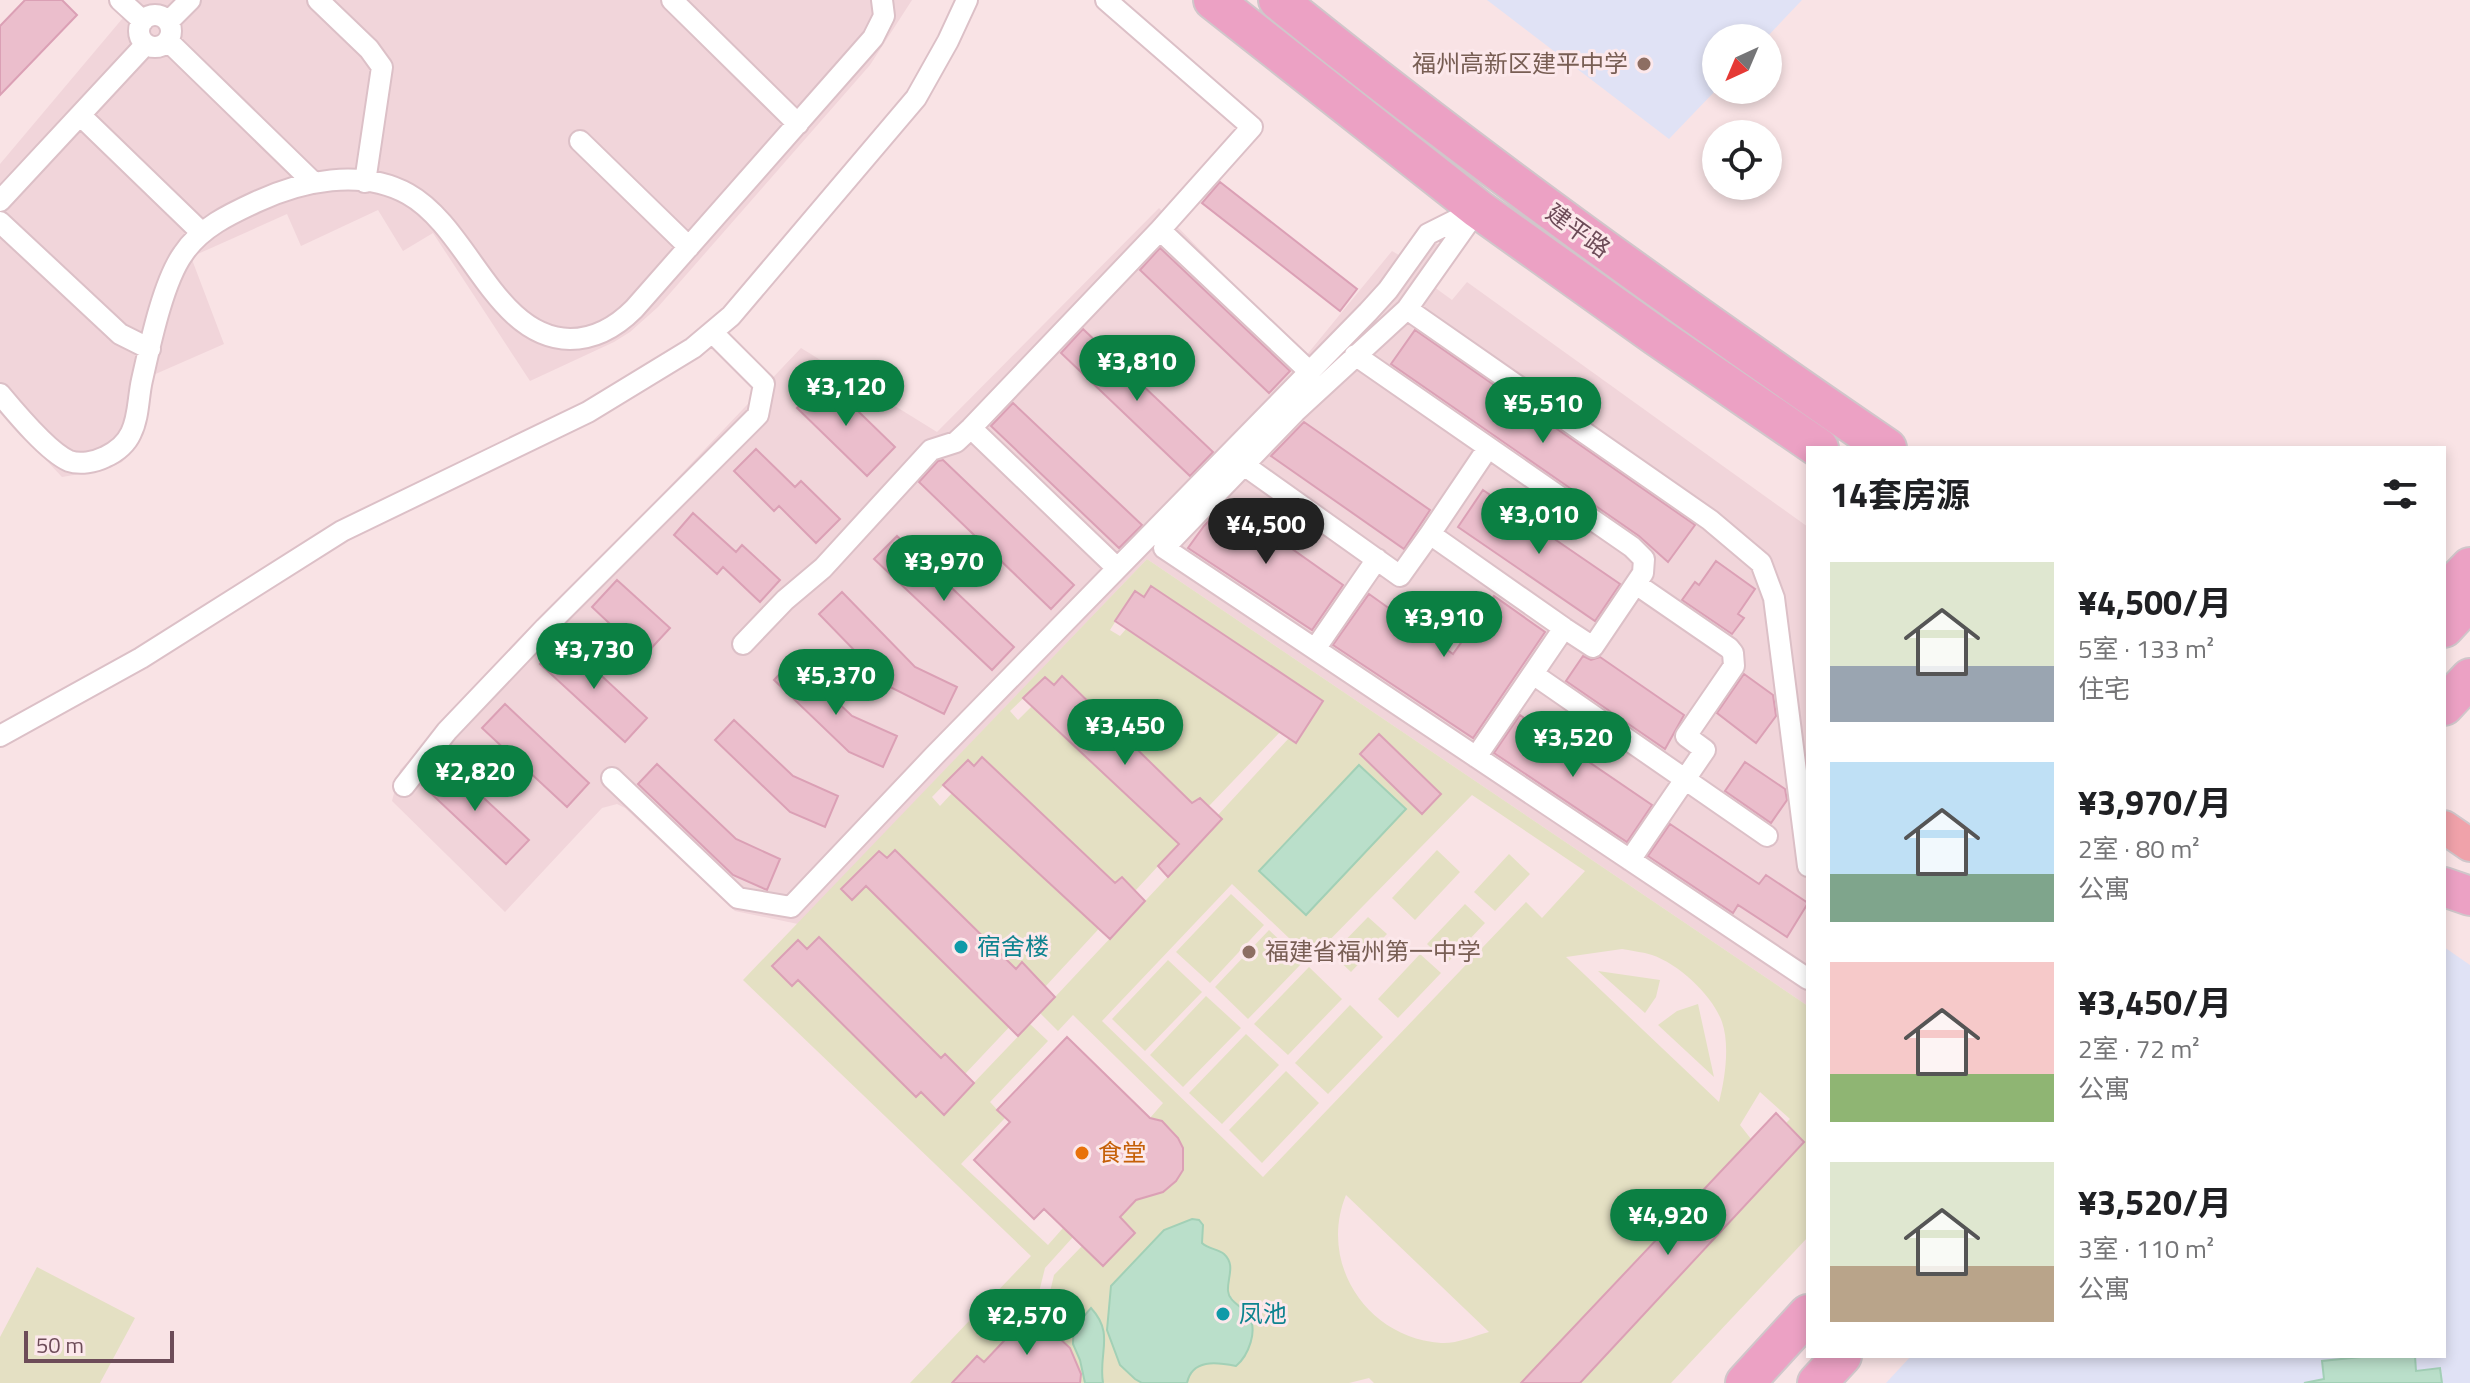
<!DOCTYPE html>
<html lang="zh">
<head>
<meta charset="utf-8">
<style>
	:root { --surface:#fff; --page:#f2f2f2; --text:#202124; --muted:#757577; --accent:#0b8043 }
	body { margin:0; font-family:"Titillium Web","Noto Sans SC",sans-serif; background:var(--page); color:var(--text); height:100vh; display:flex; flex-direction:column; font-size:30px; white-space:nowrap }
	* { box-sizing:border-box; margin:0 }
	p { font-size:26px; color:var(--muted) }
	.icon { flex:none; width:44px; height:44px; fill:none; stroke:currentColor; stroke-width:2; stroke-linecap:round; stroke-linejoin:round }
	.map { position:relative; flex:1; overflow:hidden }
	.drawer { position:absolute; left:1806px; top:446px; width:640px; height:912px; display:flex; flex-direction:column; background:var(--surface); border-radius:0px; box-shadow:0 4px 12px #0003 }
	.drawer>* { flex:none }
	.needle { width:52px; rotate:224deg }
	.tools { position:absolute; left:1702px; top:24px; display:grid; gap:16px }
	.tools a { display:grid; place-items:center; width:80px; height:80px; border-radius:50%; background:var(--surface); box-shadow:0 4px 12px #0003; font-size:40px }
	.scale { position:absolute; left:24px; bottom:20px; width:150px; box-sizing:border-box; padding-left:8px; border:4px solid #6d4c58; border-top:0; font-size:22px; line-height:28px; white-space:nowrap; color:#6d4c58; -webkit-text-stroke:6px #fce8eb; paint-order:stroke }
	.price { position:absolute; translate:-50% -68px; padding:0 18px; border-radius:28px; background:var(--accent); color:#fff; font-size:26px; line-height:52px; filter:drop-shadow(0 2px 4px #0008) }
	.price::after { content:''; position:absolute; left:50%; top:48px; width:24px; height:18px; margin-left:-12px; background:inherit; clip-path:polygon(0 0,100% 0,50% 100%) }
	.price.selected { background:#222; color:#fff }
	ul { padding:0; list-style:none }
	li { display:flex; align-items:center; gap:24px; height:200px; padding:0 24px }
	li span { display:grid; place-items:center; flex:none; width:224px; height:160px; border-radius:0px; color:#555 }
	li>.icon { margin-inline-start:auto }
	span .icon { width:96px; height:96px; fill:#fffc; stroke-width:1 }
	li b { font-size:34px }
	h2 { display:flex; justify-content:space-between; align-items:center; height:96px; padding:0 24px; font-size:34px }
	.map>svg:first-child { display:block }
	.residential { fill:#f1d5da }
	.education { fill:#e0e2f5 }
	.green { fill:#e4e0c3; fill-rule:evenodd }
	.water { fill:#badfca; stroke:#a2d0b6; stroke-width:2 }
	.building { fill:#ebbecc; stroke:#dba0b5; stroke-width:2 }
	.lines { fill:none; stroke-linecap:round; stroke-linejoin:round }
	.street-casing { stroke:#dcc0c7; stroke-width:24 }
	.primary-casing { stroke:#d0c6ca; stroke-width:36 }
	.highway-casing { stroke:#d0c6ca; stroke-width:42 }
	.street { stroke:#fff; stroke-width:20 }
	.primary { stroke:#f0a2aa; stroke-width:32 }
	.highway { stroke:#eca1c4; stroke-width:38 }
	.education-dot { fill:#8d6e63; stroke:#fce8eb; stroke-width:3 }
	.culture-dot { fill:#0f9aa8; stroke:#fce8eb; stroke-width:3 }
	.food-dot { fill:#e8710a; stroke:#fce8eb; stroke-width:3 }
	.labels { text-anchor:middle; stroke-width:6; stroke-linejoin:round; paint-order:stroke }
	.education-label { font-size:24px; fill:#785e54; stroke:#fce8eb; text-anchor:end }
	.street-label { font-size:24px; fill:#6d4c58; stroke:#fce8eb }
	.culture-label { font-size:24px; fill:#0d838f; stroke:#fce8eb; text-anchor:start }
	.food-label { font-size:24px; fill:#c56008; stroke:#fce8eb; text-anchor:start }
</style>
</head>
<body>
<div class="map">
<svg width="2470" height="1383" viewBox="0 0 2470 1383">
	<rect width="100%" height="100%" fill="#f9e3e5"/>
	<!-- residential -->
	<path class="residential" d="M 138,0 L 912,0 L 870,65 L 658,307 L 630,332 L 614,342 L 530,381 L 433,233 L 403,251 L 378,210 L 301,246 L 287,214 L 191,257 L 224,344 L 151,376 L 141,436 L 134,449 L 122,462 L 104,470 L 62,477 L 0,411 L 0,164 Z
		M 1159,208 L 1305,357 L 1392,251 L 1404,258 L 1419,232 L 1439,245 L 1419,276 L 1452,300 L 1467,282 L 1808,527 L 1808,1006 L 1147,559 L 798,924 L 735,911 L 625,808 L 617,804 L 602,808 L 505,912 L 392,801 L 400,770 L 801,348 L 937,432 Z"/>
	<!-- education -->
	<path class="education" d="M 1487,0 L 1802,0 L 1766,38 L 1716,38 L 1716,90 L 1669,139 Z
		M 2444,947 L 2470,965 L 2470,1383 L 1886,1383 L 1911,1356 L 2444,1356 Z"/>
	<!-- green -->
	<path class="green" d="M 1147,559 L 1808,1006 L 1808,1237 L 1671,1383 L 1580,1383 L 1804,1142 L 1786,1123 L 1790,1119 L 1760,1092 L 1740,1125 L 1751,1139 L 1521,1383 L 1374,1383 L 1369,1378 L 1349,1383 L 1187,1383 C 1192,1359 1216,1362 1236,1366 L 1238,1305 L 1231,1297 L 1207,1248 L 1201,1243 L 1200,1236 L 1164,1230 L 1111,1286 L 1107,1330 L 1135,1379 L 1142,1383 L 1080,1383 L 1081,1374 L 1070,1348 L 1004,1382 L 1045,1313 L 1054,1275 L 1082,1246 L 1103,1266 L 1135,1233 L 1120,1217 C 1125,1212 1131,1204 1137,1200 C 1160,1187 1182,1192 1183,1158 C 1183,1151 1182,1145 1179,1140 C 1172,1128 1163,1121 1150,1118 L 1163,1103 L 1073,1015 L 1058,1031 L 1040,1013 L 1221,820 L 1218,815 L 1289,738 L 1296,742 L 1323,702 L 1151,586 L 1144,597 L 1135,591 L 1110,630 L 1120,636 L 1126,629 L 1280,732 L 1209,806 L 1200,798 L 1192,803 L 1063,676 L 1054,685 L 1045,678 L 1010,711 L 1018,720 L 1032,706 L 1162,828 L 1184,838 L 1135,891 L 1122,877 L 1115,883 L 983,758 L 974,766 L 968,760 L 932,797 L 940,806 L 952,793 L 1083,914 L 1106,921 L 1045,987 L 1022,963 L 1016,969 L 895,850 L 887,858 L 879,851 L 842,889 L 866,886 L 1015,1021 L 965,1074 L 941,1058 L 819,937 L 807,949 L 798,940 L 772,966 L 792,986 L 798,980 L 916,1097 L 921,1092 L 944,1114 L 1030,1024 L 1048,1041 L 990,1102 L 1005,1118 L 961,1164 L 1048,1245 L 1063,1228 L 1073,1237 L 1045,1268 L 1035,1308 L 983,1362 L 977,1357 L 962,1383 L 910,1383 L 1031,1256 L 743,980 ZM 1379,735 L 1441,794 L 1423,813 L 1360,755 ZM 1472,795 L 1585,871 L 1542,918 L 1526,902 L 1263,1177 L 1102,1021 L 1232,884 L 1311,959 ZM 1622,949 C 1632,951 1643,952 1652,955 C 1679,964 1713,996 1722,1022 C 1730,1045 1725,1079 1719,1102 L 1566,957 ZM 1346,1195 L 1489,1332 C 1474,1336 1456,1344 1441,1343 C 1367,1338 1318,1263 1346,1195 Z
		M 1437,850 L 1460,872 L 1415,920 L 1392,898 Z
		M 1509,854 L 1530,874 L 1495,911 L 1474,892 Z
		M 1231,894 L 1264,925 L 1210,983 L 1176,952 Z
		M 1465,904 L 1485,923 L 1447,963 L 1427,944 Z
		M 1368,917 L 1387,934 L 1351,972 L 1332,954 Z
		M 1269,930 L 1303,962 L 1248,1019 L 1215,987 Z
		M 1420,954 L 1441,973 L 1398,1018 L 1378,999 Z
		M 1168,960 L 1202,992 L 1145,1051 L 1112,1019 Z
		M 1309,967 L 1342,999 L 1288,1055 L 1254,1024 Z
		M 1598,971 L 1660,980 L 1656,997 L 1645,1013 Z
		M 1206,996 L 1241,1028 L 1183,1087 L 1150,1055 Z
		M 1698,1004 L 1714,1077 L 1658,1025 L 1677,1011 Z
		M 1350,1005 L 1383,1037 L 1328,1094 L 1295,1063 Z
		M 1246,1034 L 1279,1065 L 1222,1124 L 1189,1093 Z
		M 1286,1071 L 1319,1103 L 1262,1163 L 1229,1130 Z
		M 37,1267 L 135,1318 L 100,1383 L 0,1383 L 0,1337 Z"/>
	<!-- water -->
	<path class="water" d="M 1359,765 L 1406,809 L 1306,915 L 1259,871 Z
		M 1192,1219 L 1199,1220 L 1203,1225 L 1202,1243 C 1208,1249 1218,1249 1224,1254 C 1236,1265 1227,1278 1228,1291 C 1229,1302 1242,1306 1248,1315 C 1259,1330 1248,1356 1236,1366 C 1216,1362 1192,1359 1187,1383 L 1142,1383 L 1135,1379 L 1120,1365 L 1107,1330 L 1111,1286 L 1164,1230 Z
		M 1091,1308 C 1115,1334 1098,1353 1103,1383 L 1085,1383 L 1080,1360 L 1073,1344 L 1074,1318 L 1080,1312 L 1085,1315 Z
		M 2371,1356 L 2415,1356 L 2416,1371 L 2440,1368 L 2442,1383 L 2304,1383 L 2324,1379 L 2322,1361 Z"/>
	<!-- building -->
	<path class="building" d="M 25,0 L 62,0 L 77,15 L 0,95 L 0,26 Z
		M 1220,182 L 1357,289 L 1340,311 L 1202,203 Z
		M 1160,248 L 1290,371 L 1269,393 L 1140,270 Z
		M 1083,329 L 1213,452 L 1190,476 L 1061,353 Z
		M 1415,330 L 1695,525 L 1668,562 L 1639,536 L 1391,364 Z
		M 825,379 L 895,447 L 867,476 L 797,408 Z
		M 1013,403 L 1142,525 L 1119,548 L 991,426 Z
		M 1304,422 L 1430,510 L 1404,549 L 1271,456 Z
		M 756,449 L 795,487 L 801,481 L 840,519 L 816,543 L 779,506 L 774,511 L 734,471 Z
		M 943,460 L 1074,585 L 1051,609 L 919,482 L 938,461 Z
		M 1483,490 L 1620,584 L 1595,621 L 1458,527 Z
		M 1226,502 L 1343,585 L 1312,630 L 1188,548 L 1204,526 Z
		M 693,513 L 736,552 L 742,545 L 780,580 L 760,602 L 723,567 L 717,574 L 674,535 Z
		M 897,536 L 1014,647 L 992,670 L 874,559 Z
		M 1716,561 L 1755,589 L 1738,614 L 1744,618 L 1732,634 L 1682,600 L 1695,582 L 1699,585 Z
		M 617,580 L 670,628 L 644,656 L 592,607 Z
		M 1151,586 L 1323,701 L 1296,743 L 1115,621 L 1135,591 L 1144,597 Z
		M 842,592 L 915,667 L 957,687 L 944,714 L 890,687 L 819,614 Z
		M 1369,594 L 1453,654 L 1494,596 L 1545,632 L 1473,738 L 1333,645 Z
		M 563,640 L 647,718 L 625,742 L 540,664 Z
		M 1583,656 L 1591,660 L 1600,657 L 1684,715 L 1665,749 L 1566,681 Z
		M 793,660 L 852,716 L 897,736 L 883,767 L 849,752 L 774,680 Z
		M 1744,674 L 1773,695 L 1776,716 L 1756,743 L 1717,713 Z
		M 1062,676 L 1192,803 L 1200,798 L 1222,819 L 1168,877 L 1158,866 L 1179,844 L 1023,698 L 1045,677 L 1054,685 Z
		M 505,704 L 589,783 L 567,807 L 482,728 Z
		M 1520,715 L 1652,805 L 1627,842 L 1494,753 Z
		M 734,720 L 793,776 L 838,796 L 825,827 L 790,812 L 715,740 Z
		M 1379,734 L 1441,794 L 1422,814 L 1360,754 Z
		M 982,757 L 1115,883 L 1122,877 L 1145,901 L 1110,939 L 943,785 L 968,760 L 974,766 Z
		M 444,761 L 529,840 L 506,864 L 422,785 Z
		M 1745,762 L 1785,789 L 1787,800 L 1771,823 L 1725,791 Z
		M 657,764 L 736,839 L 780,859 L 767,890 L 733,875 L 638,784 Z
		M 1670,824 L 1759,884 L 1766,875 L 1808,903 L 1787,937 L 1738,905 L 1733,913 L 1648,856 Z
		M 895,850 L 1016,969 L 1022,962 L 1055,997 L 1018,1036 L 866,886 L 852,900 L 841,889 L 879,851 L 887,858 Z
		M 819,937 L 941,1058 L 945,1054 L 974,1083 L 944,1115 L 921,1092 L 916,1097 L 798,980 L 792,986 L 772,966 L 798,940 L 807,949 Z
		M 1067,1037 L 1150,1118 L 1162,1121 L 1178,1138 L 1183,1148 L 1183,1170 L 1176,1181 L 1163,1192 L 1136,1200 L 1120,1217 L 1135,1233 L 1103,1266 L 1044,1209 L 1034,1219 L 974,1160 L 1010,1122 L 997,1110 Z
		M 1776,1113 L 1804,1142 L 1580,1383 L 1521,1383 Z
		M 1050,1292 L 1043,1323 L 1070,1348 L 1081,1374 L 1080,1383 L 952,1383 L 977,1356 L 984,1362 Z"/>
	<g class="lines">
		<!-- street casing -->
		<g class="street-casing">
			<path id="street" d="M 120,0 L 143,21
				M 318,0 L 369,49 L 382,67 L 365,182
				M 672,0 L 798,124
				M139 31a16 16 0 1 1 32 0a16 16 0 1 1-32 0Z
				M 168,22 L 190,0
				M 168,41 L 314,183
				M 80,115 L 202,233
				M 580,141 L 689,247
				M 0,201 L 146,44
				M 1477,210 L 1407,309 L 1710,520 L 1761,563 L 1774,598 L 1808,866
				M 0,222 L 120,334 L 150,349
				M 1160,230 L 1310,372
				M 1407,309 L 1295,412 L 1164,548 L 1808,979
				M 1355,355 L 1632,547 L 1644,559 L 1643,573 L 1593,647 L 1564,628
				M 0,394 C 15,412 48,452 69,461 C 80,465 95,462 105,457 C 116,452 126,444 131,433 C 139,417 138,397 142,380 C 150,345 163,282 183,254 C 200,228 230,214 256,202 C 301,181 361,168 408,194 C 469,228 495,338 570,339 C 596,339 617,326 634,309 L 873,38 L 884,16 L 882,0
				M 971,428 L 1117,568
				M 1244,465 L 1400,576 L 1430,534
				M 743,644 L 785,600 L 823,568 L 931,450 L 956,442 L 971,428 L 1160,230 L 1252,127 L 1106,0
				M 1315,649 L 1377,559
				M 1533,674 L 1767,836
				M 0,736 L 141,658 L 342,531 L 588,412 L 693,348 L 731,316 L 916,98 L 948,41 L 967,0
				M 1476,757 L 1564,628 L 1430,534 L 1488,448
				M 612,778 L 738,898 L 791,907 L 934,756 L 1368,312 L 1388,290 L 1428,234 L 1478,209
				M 404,786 L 447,731 L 545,628 L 758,415 L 764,384 L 713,333
				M 1630,860 L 1705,750 L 1686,736 L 1734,666 L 1733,653 L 1729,648 L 1636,584"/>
		</g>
		<!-- primary casing -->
		<g class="primary-casing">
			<path id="primary" d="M 2444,827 L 2470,845"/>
		</g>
		<!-- highway casing -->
		<g class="highway-casing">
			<path id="highway" d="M 1213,0 L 1478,209 L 1656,336 L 1819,448
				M 1278,0 C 1474,159 1679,306 1887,448
				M 2444,594 L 2470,567
				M 2444,628 L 2470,600
				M 2444,706 L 2470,678
				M 2444,887 L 2470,896
				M 1745,1383 L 1808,1314
				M 1817,1383 L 1842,1356"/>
		</g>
		<!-- street -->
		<use href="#street" class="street"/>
		<!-- primary -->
		<use href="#primary" class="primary"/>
		<!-- highway -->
		<use href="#highway" class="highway"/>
	</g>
	<!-- markers -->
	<g class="education-dot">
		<circle cx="1644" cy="64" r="8"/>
		<circle cx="1249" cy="952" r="8"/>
	</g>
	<g class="culture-dot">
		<circle cx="961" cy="947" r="8"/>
		<circle cx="1223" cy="1314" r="8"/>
	</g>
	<circle class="food-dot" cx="1082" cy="1153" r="8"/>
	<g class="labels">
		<!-- education labels -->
		<g class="education-label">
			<text x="1628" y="72">福州高新区建平中学</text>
			<text x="1265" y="960" text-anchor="start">福建省福州第一中学</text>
		</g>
		<!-- street labels -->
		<g class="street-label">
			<text transform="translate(1578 231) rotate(36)" y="8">建平路</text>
		</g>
		<!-- culture labels -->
		<g class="culture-label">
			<text x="977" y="955">宿舍楼</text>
			<text x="1239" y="1322">凤池</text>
		</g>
		<!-- food labels -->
		<g class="food-label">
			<text x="1098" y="1161">食堂</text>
		</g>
	</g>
</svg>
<div class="tools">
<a><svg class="needle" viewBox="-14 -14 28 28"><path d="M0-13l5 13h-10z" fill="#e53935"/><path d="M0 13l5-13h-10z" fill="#757577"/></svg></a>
<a><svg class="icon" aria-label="locate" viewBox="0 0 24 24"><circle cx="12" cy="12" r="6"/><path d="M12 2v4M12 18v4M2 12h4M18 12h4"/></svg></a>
</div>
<div class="scale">50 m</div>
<b class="price" style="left:1137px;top:403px">¥3,810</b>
<b class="price" style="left:846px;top:428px">¥3,120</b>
<b class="price" style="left:1543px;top:445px">¥5,510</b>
<b class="price" style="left:1539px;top:556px">¥3,010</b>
<b class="price selected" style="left:1266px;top:566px">¥4,500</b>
<b class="price" style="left:944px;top:603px">¥3,970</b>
<b class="price" style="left:1444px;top:659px">¥3,910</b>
<b class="price" style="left:594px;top:691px">¥3,730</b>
<b class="price" style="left:836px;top:717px">¥5,370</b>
<b class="price" style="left:1125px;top:767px">¥3,450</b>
<b class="price" style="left:1573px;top:779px">¥3,520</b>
<b class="price" style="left:475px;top:813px">¥2,820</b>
<b class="price" style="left:1668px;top:1257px">¥4,920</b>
<b class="price" style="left:1027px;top:1357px">¥2,570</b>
<section class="drawer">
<h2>14套房源<svg class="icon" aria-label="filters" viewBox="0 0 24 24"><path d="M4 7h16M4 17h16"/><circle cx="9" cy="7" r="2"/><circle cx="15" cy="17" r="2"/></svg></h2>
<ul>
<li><span style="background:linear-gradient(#dfe7d0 65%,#9aa5b1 0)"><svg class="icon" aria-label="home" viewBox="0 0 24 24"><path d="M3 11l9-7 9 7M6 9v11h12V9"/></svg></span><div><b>¥4,500/月</b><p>5室 · 133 m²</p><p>住宅</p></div></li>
<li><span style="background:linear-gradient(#bfe0f5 70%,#7fa58c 0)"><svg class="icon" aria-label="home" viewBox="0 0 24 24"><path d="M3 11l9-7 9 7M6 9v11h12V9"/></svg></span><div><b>¥3,970/月</b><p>2室 · 80 m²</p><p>公寓</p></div></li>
<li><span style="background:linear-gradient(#f6c9c9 70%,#8fb573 0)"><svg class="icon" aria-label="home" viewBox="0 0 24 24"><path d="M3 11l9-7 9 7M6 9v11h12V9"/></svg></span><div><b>¥3,450/月</b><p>2室 · 72 m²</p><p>公寓</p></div></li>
<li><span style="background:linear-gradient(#dfe7d0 65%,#b9a48a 0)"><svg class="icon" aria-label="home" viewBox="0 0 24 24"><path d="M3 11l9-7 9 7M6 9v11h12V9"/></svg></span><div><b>¥3,520/月</b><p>3室 · 110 m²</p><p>公寓</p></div></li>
</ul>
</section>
</div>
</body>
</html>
